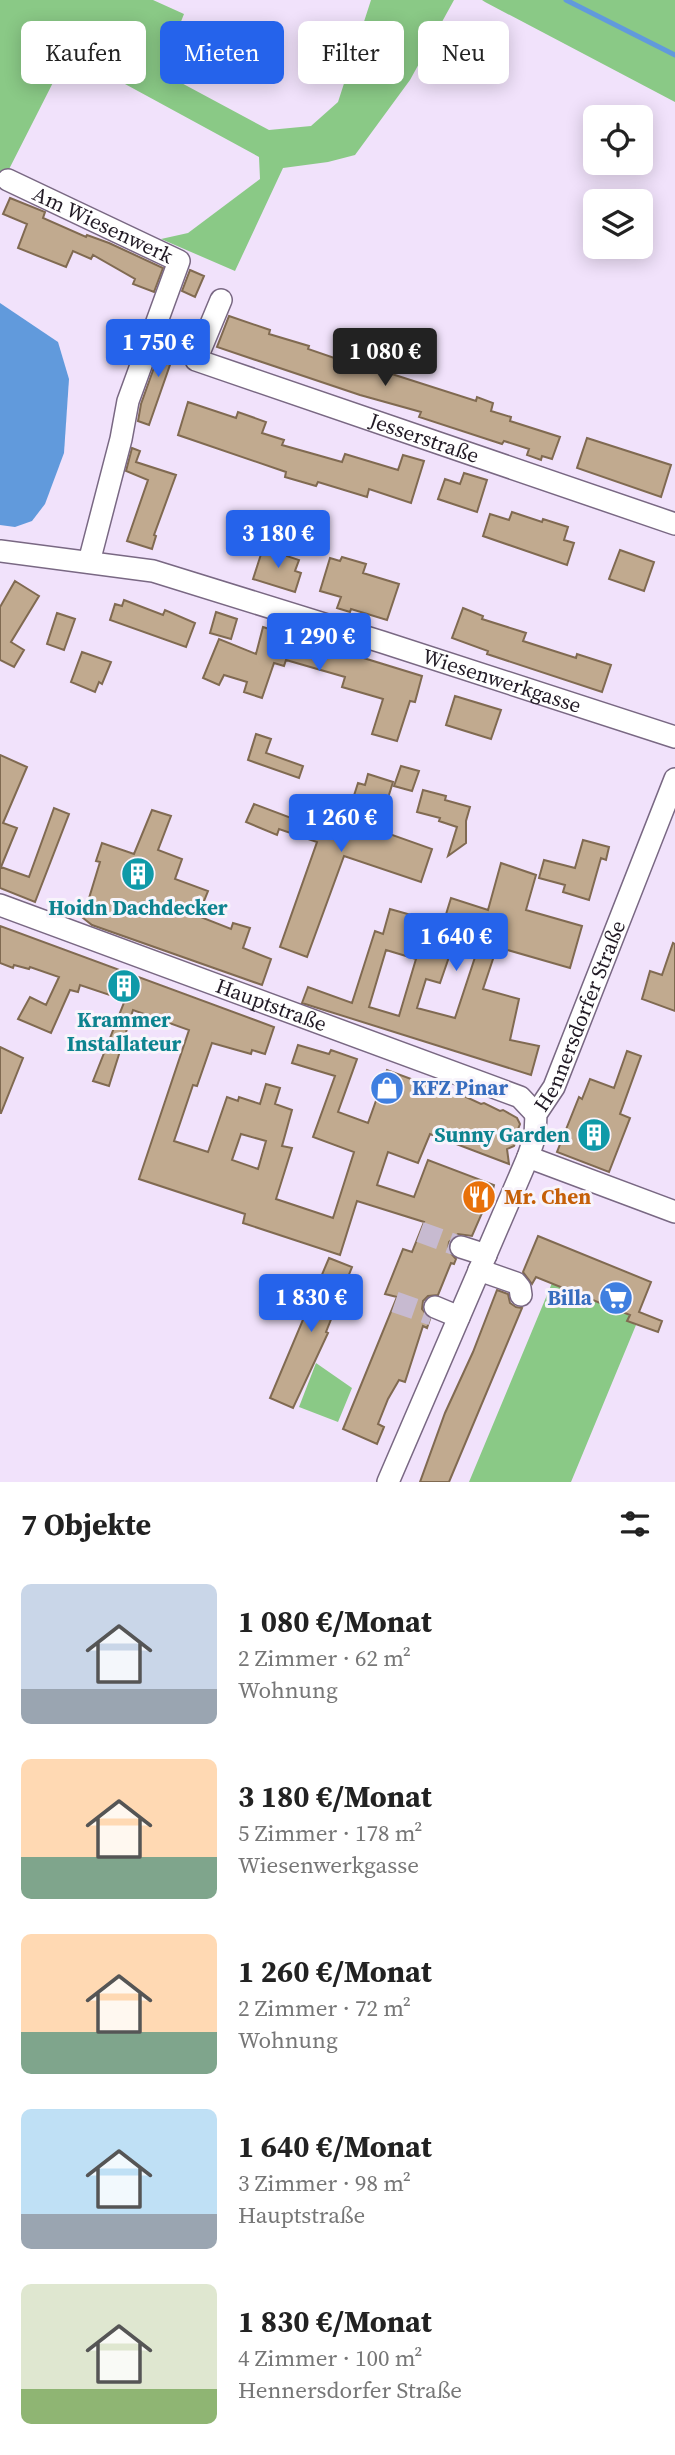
<!DOCTYPE html>
<html lang="de">
<head>
<meta charset="utf-8">
<style>
	:root { --surface:#fff; --page:#f6f6f6; --text:#222; --muted:#767676; --accent:#2563eb }
	body { margin:0; font-family:"Source Serif 4",serif; background:var(--page); color:var(--text); height:100vh; display:flex; flex-direction:column; font-size:26px; white-space:nowrap }
	* { box-sizing:border-box; margin:0 }
	p { font-size:23px; color:var(--muted) }
	.icon { flex:none; width:38px; height:38px; fill:none; stroke:currentColor; stroke-width:2; stroke-linecap:round; stroke-linejoin:round }
	.map { position:relative; height:1482px; overflow:hidden }
	.drawer { display:flex; flex-direction:column; background:var(--surface); flex:1 }
	.drawer>* { flex:none }
	.top-card { position:absolute; left:21px; top:21px; width:634px; height:63px; display:flex; gap:14px }
	.buttons { position:absolute; left:583px; top:105px; display:grid; gap:14px }
	.buttons a { display:grid; place-items:center; width:70px; height:70px; border-radius:10px; background:var(--surface); box-shadow:0 4px 18px #0003; font-size:35px }
	.price { position:absolute; translate:-50% -60px; padding:0 16px; border-radius:7px; background:var(--accent); color:#fff; font-size:23px; line-height:46px; filter:drop-shadow(0 2px 4px #0008) }
	.price::after { content:''; position:absolute; left:50%; top:42px; width:21px; height:16px; margin-left:-10px; background:inherit; clip-path:polygon(0 0,100% 0,50% 100%) }
	.price.on { background:#222; color:#fff }
	ul { padding:0; list-style:none }
	li { display:flex; align-items:center; gap:21px; height:175px; padding:0 21px }
	li span { display:grid; place-items:center; flex:none; width:196px; height:140px; border-radius:10px; color:#555 }
	li>.icon { margin-inline-start:auto }
	span .icon { width:84px; height:84px; fill:#fffc; stroke-width:1 }
	li b { font-size:30px }
	h2 { display:flex; justify-content:space-between; align-items:center; height:84px; padding:0 21px; font-size:30px }
	.pill { padding:0 24px; border-radius:10px; background:var(--surface); box-shadow:0 4px 18px #0003; font-size:24px; line-height:63px }
	.pill.on { background:var(--accent); color:#fff }
	.map>svg:first-child { display:block }
	.green { fill:#8ac986 }
	.water { fill:#619adc }
	.lines { fill:none; stroke-linecap:round; stroke-linejoin:round }
	.stream { stroke:#619adc; stroke-width:5 }
	.building { fill:#c1aa8f; stroke:#806a51; stroke-width:2; fill-rule:evenodd }
	.minor-tunnel { stroke:#c7bad0; stroke-width:21; stroke-dasharray:21 10; stroke-linecap:butt }
	.minor-casing { stroke:#796883; stroke-width:24 }
	.minor { stroke:#fff; stroke-width:21 }
	.labels { text-anchor:middle; stroke-width:6; stroke-linejoin:round; paint-order:stroke }
	.street-label { font-size:21px; fill:#211a25; stroke:#f8f4fb }
	.culture-label { font-size:21px; font-weight:bold; fill:#0d838f; stroke:#f8f4fb }
	.shop-label { font-size:21px; font-weight:bold; fill:#366cbe; stroke:#f8f4fb; text-anchor:start }
	.food-label { font-size:21px; font-weight:bold; fill:#c56008; stroke:#f8f4fb; text-anchor:start }
</style>
</head>
<body>
<div class="map">
<svg width="675" height="1482" viewBox="0 0 675 1482">
	<rect width="100%" height="100%" fill="#f1e2fb"/>
	<!-- green -->
	<path class="green" d="M 0,0 L 153,0 L 184,14 L 161,72 L 269,130 L 311,126 L 338,102 L 371,0 L 454,0 L 410,80 L 355,155 L 328,162 L 283,168 L 235,271 L 161,239 L 188,233 L 260,179 L 259,157 L 68,53 L 0,187 Z
		M 482,0 L 675,0 L 675,102 L 485,2 Z
		M 552,1283 L 630,1315 L 628,1321 L 636,1325 L 571,1482 L 469,1482 Z
		M 316,1363 L 352,1388 L 338,1422 L 299,1407 Z"/>
	<!-- water -->
	<path class="water" d="M 0,303 L 58,342 L 69,379 L 64,453 L 45,504 L 32,521 L 15,527 L 0,525 Z"/>
	<g class="lines">
		<!-- stream -->
		<path class="stream" d="M 566,0 L 675,55"/>
	</g>
	<!-- building -->
	<path class="building" d="M 10,198 L 45,212 L 43,218 L 86,237 L 87,235 L 109,243 L 163,268 L 154,292 L 133,284 L 135,279 L 93,255 L 91,259 L 73,251 L 66,267 L 18,248 L 27,224 L 3,214 Z
		M 190,270 L 204,276 L 195,297 L 182,291 Z
		M 229,316 L 270,330 L 269,334 L 309,346 L 308,349 L 343,361 L 346,354 L 371,362 L 370,367 L 476,401 L 477,397 L 493,403 L 491,411 L 511,417 L 510,421 L 560,437 L 552,459 L 542,456 L 541,460 L 527,455 L 529,449 L 504,441 L 502,444 L 419,417 L 421,412 L 360,395 L 217,347 Z
		M 166,334 L 179,339 L 149,425 L 138,421 L 141,404 Z
		M 188,402 L 236,418 L 238,412 L 266,422 L 262,433 L 284,440 L 282,445 L 342,462 L 345,454 L 398,470 L 403,455 L 424,461 L 411,503 L 369,489 L 367,497 L 318,482 L 316,486 L 285,477 L 286,472 L 178,435 Z
		M 587,438 L 671,465 L 661,497 L 577,468 Z
		M 132,448 L 140,451 L 136,462 L 176,475 L 154,535 L 156,536 L 152,549 L 127,541 L 148,480 L 126,471 Z
		M 464,473 L 487,480 L 477,512 L 438,499 L 445,479 L 460,484 Z
		M 512,512 L 542,522 L 543,519 L 568,527 L 564,540 L 574,543 L 567,565 L 483,536 L 490,514 L 509,520 Z
		M 263,548 L 299,560 L 295,571 L 301,573 L 295,592 L 253,579 Z
		M 620,550 L 654,562 L 644,591 L 609,579 Z
		M 342,557 L 366,564 L 363,573 L 399,584 L 387,620 L 351,609 L 350,612 L 337,608 L 341,597 L 320,591 L 330,558 L 340,561 Z
		M 15,581 L 39,596 L 11,642 L 24,650 L 14,667 L 0,660 L 0,607 Z
		M 124,600 L 163,615 L 165,610 L 195,623 L 186,647 L 110,620 L 115,604 L 122,606 Z
		M 463,608 L 483,616 L 482,619 L 526,633 L 523,641 L 576,658 L 577,654 L 611,665 L 602,692 L 487,654 L 488,651 L 452,638 Z
		M 216,612 L 237,619 L 231,639 L 210,633 Z
		M 57,613 L 75,619 L 64,650 L 47,644 Z
		M 263,627 L 304,640 L 306,634 L 333,643 L 331,648 L 422,676 L 415,702 L 410,701 L 397,741 L 372,734 L 383,699 L 342,687 L 345,677 L 286,660 L 284,666 L 274,663 L 262,698 L 244,692 L 247,682 L 224,675 L 219,685 L 203,678 L 219,639 L 256,654 Z
		M 82,652 L 111,662 L 102,684 L 99,682 L 95,692 L 71,682 Z
		M 455,696 L 501,710 L 491,739 L 446,725 Z
		M 256,734 L 271,739 L 266,753 L 303,766 L 299,778 L 248,760 Z
		M 0,755 L 27,767 L 3,823 L 17,828 L 1,867 L 29,877 L 54,808 L 69,814 L 35,902 L 0,888 Z
		M 401,766 L 419,771 L 412,791 L 394,786 Z
		M 368,774 L 393,782 L 378,830 L 432,849 L 421,882 L 344,856 L 307,957 L 280,947 L 317,842 L 279,829 L 277,835 L 246,822 L 254,804 L 291,818 L 293,812 L 343,830 L 358,783 L 365,785 Z
		M 423,790 L 446,796 L 445,800 L 470,807 L 466,821 L 466,843 L 448,856 L 457,827 L 439,821 L 440,818 L 417,812 Z
		M 152,810 L 171,816 L 158,850 L 182,859 L 175,879 L 208,891 L 198,916 L 231,929 L 233,923 L 250,928 L 243,948 L 271,959 L 262,985 L 92,925 L 83,918 L 100,862 L 96,861 L 102,843 L 134,854 Z
		M 583,840 L 609,847 L 606,860 L 601,858 L 589,900 L 563,892 L 565,885 L 539,878 L 544,860 L 575,868 Z
		M 501,863 L 536,875 L 526,910 L 582,926 L 570,968 L 497,947 L 483,989 L 519,999 L 510,1040 L 539,1046 L 531,1075 L 302,1003 L 308,987 L 352,1003 L 375,931 L 383,934 L 390,909 L 443,924 L 451,898 L 488,910 ZM 457,934 L 480,942 L 455,1018 L 417,1008 L 426,979 L 440,983 ZM 386,950 L 416,959 L 399,1016 L 369,1007 Z
		M 0,926 L 274,1027 L 265,1054 L 252,1050 L 251,1054 L 212,1043 L 197,1086 L 193,1085 L 174,1141 L 208,1152 L 227,1097 L 238,1101 L 239,1097 L 260,1104 L 266,1084 L 280,1088 L 275,1104 L 292,1110 L 282,1146 L 292,1148 L 276,1199 L 333,1218 L 354,1152 L 313,1137 L 335,1076 L 292,1063 L 298,1045 L 329,1054 L 331,1050 L 357,1059 L 338,1112 L 368,1123 L 387,1070 L 446,1092 L 464,1096 L 481,1104 L 484,1103 L 500,1111 L 503,1110 L 517,1118 L 520,1124 L 515,1137 L 516,1141 L 514,1146 L 507,1149 L 509,1164 L 430,1134 L 418,1163 L 388,1152 L 377,1185 L 414,1197 L 428,1160 L 494,1185 L 489,1205 L 485,1206 L 472,1236 L 458,1234 L 449,1242 L 448,1250 L 456,1259 L 454,1264 L 451,1263 L 438,1295 L 428,1296 L 423,1301 L 422,1309 L 430,1319 L 427,1328 L 423,1326 L 405,1382 L 399,1380 L 388,1399 L 378,1424 L 384,1427 L 377,1444 L 343,1429 L 397,1297 L 385,1294 L 403,1249 L 412,1252 L 424,1222 L 357,1201 L 340,1255 L 243,1223 L 245,1214 L 139,1179 L 189,1030 L 133,1010 L 109,1086 L 93,1081 L 125,1000 L 80,985 L 78,992 L 70,990 L 51,1033 L 18,1019 L 30,997 L 46,1005 L 59,977 L 30,967 L 29,969 L 14,965 L 13,968 L 0,963 ZM 241,1134 L 266,1141 L 258,1169 L 232,1160 Z
		M 673,943 L 675,944 L 675,1011 L 642,999 L 650,971 L 662,975 Z
		M 0,1047 L 23,1058 L 1,1113 L 0,1113 Z
		M 627,1051 L 641,1056 L 620,1114 L 630,1118 L 609,1172 L 557,1152 L 579,1097 L 582,1099 L 590,1079 L 614,1088 Z
		M 538,1236 L 651,1282 L 639,1312 L 662,1321 L 658,1332 L 627,1321 L 630,1315 L 536,1277 L 532,1284 L 523,1272 Z
		M 329,1258 L 352,1267 L 326,1332 L 328,1333 L 293,1408 L 270,1398 Z
		M 497,1290 L 508,1294 L 510,1303 L 516,1307 L 522,1308 L 449,1482 L 420,1482 L 445,1413 L 473,1352 Z"/>
	<g class="lines">
		<!-- minor-tunnel -->
		<path class="minor-tunnel" d="M 420,1232 L 461,1247
			M 395,1302 L 432,1315"/>
		<!-- minor casing -->
		<g class="minor-casing">
			<g id="minor">
				<path id="s1" d="M 8,180 L 179,261 L 128,401 L 121,439 L 89,562"/>
				<path id="s2" d="M 221,300 L 196,360 L 675,524"/>
				<path id="s3" d="M 0,551 L 153,571 L 382,642 L 675,737"/>
				<path id="s4" d="M 0,905 L 520,1097 L 536,1114"/>
				<path d="M 528,1157 L 675,1212"/>
				<path d="M 461,1247 L 486,1255"/>
				<path d="M 479,1270 L 516,1283 L 520,1288 L 521,1295"/>
				<path d="M 435,1307 L 459,1317"/>
				<path id="s5" d="M 388,1482 L 528,1157 L 535,1136 L 536,1114 L 554,1087 L 675,779"/>
			</g>
		</g>
		<!-- minor -->
		<use href="#minor" class="minor"/>
	</g>
	<!-- icons -->
	<defs>
		<g id="building-disc" transform="scale(1.75)"><circle r="9.5" fill="#0f9aa8" stroke="#f8f4fb"/><path d="M-4-6H4V6H1V3H-1V6H-4ZM-2.5-4.3h1.7v1.8h-1.7ZM.8-4.3h1.7v1.8H.8ZM-2.5-1h1.7V.8h-1.7ZM.8-1h1.7V.8H.8Z" fill="#fff"/></g>
		<g id="shop-disc" transform="scale(1.75)"><circle r="9.5" fill="#3f7fe0" stroke="#f8f4fb"/><path d="M-5-2.5h2.3a2.7 3.5 0 0 1 5.4 0H5L5.5 6h-11ZM-1.5-2.5h3a1.5 2.3 0 0 0-3 0Z" fill="#fff"/></g>
		<g id="restaurant-disc" transform="scale(1.75)"><circle r="9.5" fill="#e8710a" stroke="#f8f4fb"/><path d="M-5-6h1v4h1v-4h1v4h1v-4h1v5L-1.5 .5V6h-2V.5L-5-1ZM5-6V6H3V1.5H1.5Q1.5-4 5-6Z" fill="#fff"/></g>
		<g id="supermarket-disc" transform="scale(1.75)"><circle r="9.5" fill="#3f7fe0" stroke="#f8f4fb"/><path d="M-6-5.5h2.5l.6 2H6L4.5 2H-2.5L-4.4-4H-6ZM-1.5 3.2a1.3 1.3 0 1 0 .1 0ZM3 3.2a1.3 1.3 0 1 0 .1 0Z" fill="#fff"/></g>
	</defs>
	<g fill-rule="evenodd">
		<use href="#building-disc" x="138" y="874"/>
		<use href="#building-disc" x="124" y="986"/>
		<use href="#shop-disc" x="387" y="1088"/>
		<use href="#building-disc" x="594" y="1135"/>
		<use href="#restaurant-disc" x="479" y="1197"/>
		<use href="#supermarket-disc" x="616" y="1298"/>
	</g>
	<g class="labels">
		<!-- street labels -->
		<g class="street-label">
			<text dy="7" stroke="none"><textPath href="#s1" startOffset="105">Am Wiesenwerk</textPath></text>
			<text dy="7" stroke="none"><textPath href="#s2" startOffset="306">Jesserstraße</textPath></text>
			<text dy="7" stroke="none"><textPath href="#s3" startOffset="520">Wiesenwerkgasse</textPath></text>
			<text dy="7" stroke="none"><textPath href="#s4" startOffset="289">Hauptstraße</textPath></text>
			<text dy="7" stroke="none"><textPath href="#s5" startOffset="506">Hennersdorfer Straße</textPath></text>
		</g>
		<!-- culture labels -->
		<g class="culture-label">
			<text x="138" y="915">Hoidn Dachdecker</text>
			<text x="124" y="1027">Krammer<tspan x="124" dy="24">Installateur</tspan></text>
			<text x="570" y="1142" text-anchor="end">Sunny Garden</text>
		</g>
		<!-- shop labels -->
		<g class="shop-label">
			<text x="412" y="1095">KFZ Pinar</text>
			<text x="592" y="1305" text-anchor="end">Billa</text>
		</g>
		<!-- food labels -->
		<g class="food-label">
			<text x="504" y="1204">Mr. Chen</text>
		</g>
	</g>
</svg>
<div class="buttons">
<a><svg class="icon" aria-label="locate" viewBox="0 0 24 24"><circle cx="12" cy="12" r="6"/><path d="M12 2v4M12 18v4M2 12h4M18 12h4"/></svg></a>
<a><svg class="icon" aria-label="layers" viewBox="0 0 24 24"><path d="M12 4l9 5-9 5-9-5zM3 14l9 5 9-5"/></svg></a>
</div>
<b class="price" style="left:158px;top:379px">1 750 €</b>
<b class="price on" style="left:385px;top:388px">1 080 €</b>
<b class="price" style="left:278px;top:570px">3 180 €</b>
<b class="price" style="left:319px;top:673px">1 290 €</b>
<b class="price" style="left:341px;top:854px">1 260 €</b>
<b class="price" style="left:456px;top:973px">1 640 €</b>
<b class="price" style="left:311px;top:1334px">1 830 €</b>
<div class="top-card">
<a class="pill">Kaufen</a>
<a class="pill on">Mieten</a>
<a class="pill">Filter</a>
<a class="pill">Neu</a>
</div>
</div>
<section class="drawer">
<h2>7 Objekte<svg class="icon" aria-label="filters" viewBox="0 0 24 24"><path d="M4 7h16M4 17h16"/><circle cx="9" cy="7" r="2"/><circle cx="15" cy="17" r="2"/></svg></h2>
<ul>
<li><span style="background:linear-gradient(#c9d6e8 75%,#9aa5b1 0)"><svg class="icon" aria-label="home" viewBox="0 0 24 24"><path d="M3 11l9-7 9 7M6 9v11h12V9"/></svg></span><div><b>1 080 €/Monat</b><p>2 Zimmer · 62 m²</p><p>Wohnung</p></div></li>
<li><span style="background:linear-gradient(#ffd9b3 70%,#7fa58c 0)"><svg class="icon" aria-label="home" viewBox="0 0 24 24"><path d="M3 11l9-7 9 7M6 9v11h12V9"/></svg></span><div><b>3 180 €/Monat</b><p>5 Zimmer · 178 m²</p><p>Wiesenwerkgasse</p></div></li>
<li><span style="background:linear-gradient(#ffd9b3 70%,#7fa58c 0)"><svg class="icon" aria-label="home" viewBox="0 0 24 24"><path d="M3 11l9-7 9 7M6 9v11h12V9"/></svg></span><div><b>1 260 €/Monat</b><p>2 Zimmer · 72 m²</p><p>Wohnung</p></div></li>
<li><span style="background:linear-gradient(#bfe0f5 75%,#9aa5b1 0)"><svg class="icon" aria-label="home" viewBox="0 0 24 24"><path d="M3 11l9-7 9 7M6 9v11h12V9"/></svg></span><div><b>1 640 €/Monat</b><p>3 Zimmer · 98 m²</p><p>Hauptstraße</p></div></li>
<li><span style="background:linear-gradient(#dfe7d0 75%,#8fb573 0)"><svg class="icon" aria-label="home" viewBox="0 0 24 24"><path d="M3 11l9-7 9 7M6 9v11h12V9"/></svg></span><div><b>1 830 €/Monat</b><p>4 Zimmer · 100 m²</p><p>Hennersdorfer Straße</p></div></li>
</ul>
</section>
</body>
</html>
